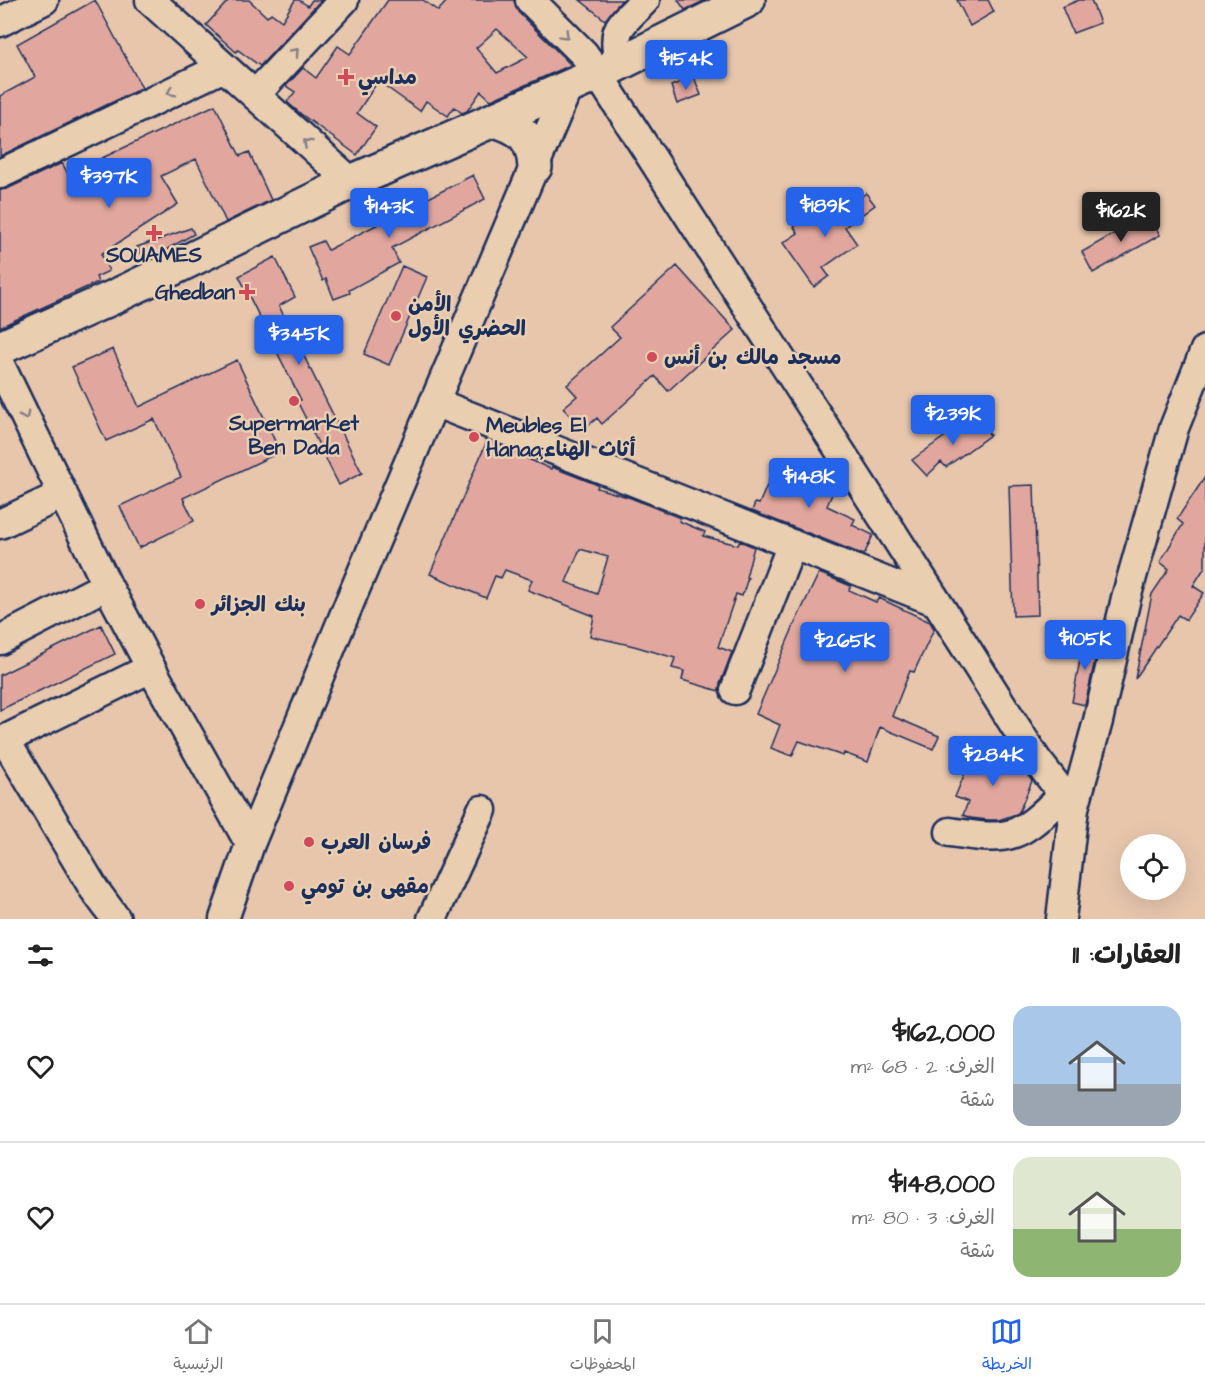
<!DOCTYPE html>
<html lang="ar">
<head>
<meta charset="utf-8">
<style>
	:root { --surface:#fff; --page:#f2f2f2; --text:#222; --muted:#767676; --line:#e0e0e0; --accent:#2563eb }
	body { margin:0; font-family:"Architects Daughter","Playpen Sans Arabic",sans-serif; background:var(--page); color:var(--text); direction:rtl; height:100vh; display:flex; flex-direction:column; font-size:22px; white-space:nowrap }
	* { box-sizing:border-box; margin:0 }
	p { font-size:20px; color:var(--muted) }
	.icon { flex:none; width:33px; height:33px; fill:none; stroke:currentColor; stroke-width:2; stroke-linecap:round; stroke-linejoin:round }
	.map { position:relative; height:919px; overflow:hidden; direction:ltr }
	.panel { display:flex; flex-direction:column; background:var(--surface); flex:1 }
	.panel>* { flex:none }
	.buttons { position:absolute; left:1120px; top:834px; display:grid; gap:12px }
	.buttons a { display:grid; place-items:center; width:66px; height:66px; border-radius:50%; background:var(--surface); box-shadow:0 6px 24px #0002; font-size:30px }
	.price { position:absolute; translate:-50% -51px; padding:0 14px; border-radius:6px; background:var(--accent); color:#fff; font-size:20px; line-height:39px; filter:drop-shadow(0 2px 3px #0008) }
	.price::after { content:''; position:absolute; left:50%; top:36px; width:18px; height:14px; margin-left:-9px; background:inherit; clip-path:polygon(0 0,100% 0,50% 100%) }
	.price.selected { background:#222; color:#fff }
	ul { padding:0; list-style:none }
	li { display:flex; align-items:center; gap:18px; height:150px; padding:0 24px }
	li+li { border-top:2px solid var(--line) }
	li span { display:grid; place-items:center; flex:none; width:168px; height:120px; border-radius:18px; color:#555 }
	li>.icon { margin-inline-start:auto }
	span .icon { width:72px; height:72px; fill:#fffc; stroke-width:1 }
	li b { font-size:26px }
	h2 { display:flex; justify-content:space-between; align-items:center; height:72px; padding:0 24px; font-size:26px }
	.tab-bar { display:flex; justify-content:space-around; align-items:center; height:84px; border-top:2px solid var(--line); background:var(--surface); font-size:16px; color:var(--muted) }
	.tab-bar a { display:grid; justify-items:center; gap:3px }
	.tab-bar .selected { color:var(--accent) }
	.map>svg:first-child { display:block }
	.building { fill:#e1a79e; stroke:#1b2f5e; stroke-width:1.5; fill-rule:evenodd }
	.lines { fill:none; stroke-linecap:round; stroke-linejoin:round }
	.minor-casing { stroke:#1b2f5e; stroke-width:33 }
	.major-casing { stroke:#1b2f5e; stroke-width:38 }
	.minor { stroke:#e9ceb0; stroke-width:28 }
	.major { stroke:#e9ceb0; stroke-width:33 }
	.oneway { stroke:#827e87 }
	.poi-dot { fill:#d1495b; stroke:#e9ceb0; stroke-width:2 }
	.labels { text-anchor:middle; stroke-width:5; stroke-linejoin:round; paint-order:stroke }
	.poi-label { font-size:21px; font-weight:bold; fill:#1b2f5e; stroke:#e9ceb0; text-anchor:start }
</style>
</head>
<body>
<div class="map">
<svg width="1205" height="919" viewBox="0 0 1205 919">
	<rect width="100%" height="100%" fill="#e7c6ac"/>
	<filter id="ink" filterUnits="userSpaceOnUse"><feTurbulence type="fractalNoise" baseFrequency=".0167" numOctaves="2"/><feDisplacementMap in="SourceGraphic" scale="12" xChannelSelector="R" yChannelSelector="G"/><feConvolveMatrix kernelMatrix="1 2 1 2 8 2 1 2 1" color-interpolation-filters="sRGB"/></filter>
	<g filter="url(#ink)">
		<!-- building -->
		<path class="building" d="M 95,0 L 142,88 L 0,156 L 0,96 L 35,77 L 17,44 Z
			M 229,0 L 249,0 L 267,17 L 271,13 L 282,21 L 295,0 L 299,0 L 308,6 L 312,0 L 321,0 L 260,66 L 238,50 L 236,52 L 206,25 Z
			M 388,0 L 423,0 L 438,11 L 448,0 L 514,0 L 518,12 L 571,65 L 491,100 L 481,91 L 467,111 L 462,113 L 454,107 L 448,116 L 426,101 L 420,111 L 378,81 L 357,113 L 376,127 L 357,155 L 301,114 L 287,102 L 295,92 L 286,86 L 303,68 L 316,78 L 338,46 L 350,54 ZM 497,29 L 528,57 L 497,73 L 476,48 Z
			M 580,0 L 622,0 L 605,20 Z
			M 678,0 L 706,0 L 685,10 Z
			M 957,0 L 988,0 L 994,12 L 970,26 Z
			M 1079,0 L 1091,0 L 1100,23 L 1073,33 L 1062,7 Z
			M 694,77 L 701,95 L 677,104 L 671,86 Z
			M 215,105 L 240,156 L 249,152 L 271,200 L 226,222 L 196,159 L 161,176 L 178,204 L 101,254 L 109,271 L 96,277 L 98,282 L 0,327 L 0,190 L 7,189 L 62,163 L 68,174 Z
			M 473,175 L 485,199 L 392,248 L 399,263 L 349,290 L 350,293 L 334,299 L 326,279 L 323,281 L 308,247 L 323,241 L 328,250 Z
			M 866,193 L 875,205 L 845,227 L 857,244 L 823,268 L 829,276 L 814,287 L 783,243 L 798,233 L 794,227 L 828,203 L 836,215 Z
			M 1148,214 L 1160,235 L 1093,273 L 1082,252 Z
			M 191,228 L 194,234 L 146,261 L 137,247 Z
			M 275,257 L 295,297 L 279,306 L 362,473 L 339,485 L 297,401 L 301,400 L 239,276 Z
			M 402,266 L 427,277 L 389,365 L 364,354 Z
			M 677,266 L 735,330 L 668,391 L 655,376 L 602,424 L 597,418 L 583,430 L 563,408 L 577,396 L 567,385 L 620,337 L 610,327 Z
			M 113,349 L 139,407 L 237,360 L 280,452 L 183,498 L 194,521 L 139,548 L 120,506 L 181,477 L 154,419 L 106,441 L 72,367 Z
			M 976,414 L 990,435 L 946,467 L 941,462 L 927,476 L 912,460 Z
			M 487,441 L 551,469 L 552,467 L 598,485 L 597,488 L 631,498 L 680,518 L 679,521 L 705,532 L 703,536 L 738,545 L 740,541 L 754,547 L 746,577 L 748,578 L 742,596 L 736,594 L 718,647 L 732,652 L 720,684 L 719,691 L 682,680 L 684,671 L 672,668 L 675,658 L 634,646 L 590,636 L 594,616 L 528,590 L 532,580 L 505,570 L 501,578 L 495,576 L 486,598 L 430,574 ZM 580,549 L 608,557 L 597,594 L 566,582 Z
			M 777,462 L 835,487 L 827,506 L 855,519 L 852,525 L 873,535 L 864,555 L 752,511 L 755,503 L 759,504 Z
			M 1205,477 L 1205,567 L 1193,586 L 1204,593 L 1186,620 L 1178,615 L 1135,679 L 1152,594 L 1169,569 L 1160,562 L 1183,524 L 1177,519 Z
			M 1034,485 L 1038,615 L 1013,616 L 1009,486 Z
			M 819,573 L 851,586 L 849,590 L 876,602 L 879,598 L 930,622 L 934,629 L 914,672 L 910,671 L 892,716 L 939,736 L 933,749 L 880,727 L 868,762 L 844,753 L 843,756 L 799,741 L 792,756 L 771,748 L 780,725 L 756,714 L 795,623 Z
			M 101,625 L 115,654 L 0,710 L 0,675 Z
			M 1084,639 L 1099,642 L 1085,705 L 1072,702 Z
			M 976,746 L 1020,764 L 1032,781 L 1019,812 L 1016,814 L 999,820 L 988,820 L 971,818 L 963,815 L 968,802 L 955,797 Z"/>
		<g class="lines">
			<!-- minor casing -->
			<g class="minor-casing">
				<path id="minor" d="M 150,0 L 351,182
					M 530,0 L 584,54 L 598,74 L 937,602 L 1036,759 L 1074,808
					M 0,22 L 44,0
					M 619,63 C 611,26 620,26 645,0
					M 255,95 L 344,0
					M 0,174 L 224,67
					M 0,365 L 107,585 L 151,668 L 250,844
					M 434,402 L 937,602
					M 0,524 L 63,494
					M 0,640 L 107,585
					M 735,690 L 792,544
					M 5,740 L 94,889 L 116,919
					M 0,742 L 151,668
					M 950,832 C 1013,842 1018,838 1063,795
					M 224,919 L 250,844 L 353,594 L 568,87
					M 432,919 L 482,810
					M 1061,919 L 1074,808 L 1098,721 L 1126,598 L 1174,428 L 1205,350"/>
			</g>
			<!-- major casing -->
			<g class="major-casing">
				<path id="major" d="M 494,120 C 522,128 533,138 535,167
					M 0,348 L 116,296 L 351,182 L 598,74 L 748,0"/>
			</g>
			<!-- minor -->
			<use href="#minor" class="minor"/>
			<!-- major -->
			<use href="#major" class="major"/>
		</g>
		<!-- one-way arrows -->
		<defs><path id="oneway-chevron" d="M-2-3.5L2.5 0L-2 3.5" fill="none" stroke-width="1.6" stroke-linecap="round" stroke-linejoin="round" transform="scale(1.5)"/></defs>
		<g class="oneway">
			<use href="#oneway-chevron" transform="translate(565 35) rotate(45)"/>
			<use href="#oneway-chevron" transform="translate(295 52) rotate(-47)"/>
			<use href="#oneway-chevron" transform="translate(171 92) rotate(154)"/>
			<use href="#oneway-chevron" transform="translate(307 143) rotate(-138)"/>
			<use href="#oneway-chevron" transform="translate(25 416) rotate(64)"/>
		</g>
	</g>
	<!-- markers -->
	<g class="poi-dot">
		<path d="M343 68h6v6h6v6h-6v6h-6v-6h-6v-6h6z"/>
		<path d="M151 224h6v6h6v6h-6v6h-6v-6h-6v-6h6z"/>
		<path d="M244 283h6v6h6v6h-6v6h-6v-6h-6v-6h6z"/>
		<circle cx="396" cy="316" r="6"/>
		<circle cx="652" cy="357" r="6"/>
		<circle cx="294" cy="401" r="6"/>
		<circle cx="474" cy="437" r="6"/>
		<circle cx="200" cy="604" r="6"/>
		<circle cx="309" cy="842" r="6"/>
		<circle cx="289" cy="886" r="6"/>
	</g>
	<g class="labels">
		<!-- poi labels -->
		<g class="poi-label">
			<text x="358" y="84">مداسي</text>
			<text x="154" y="262" text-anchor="middle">SOUAMES</text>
			<text x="235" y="299" text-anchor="end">Ghedban</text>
			<text x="408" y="311">الأمن<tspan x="408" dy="24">الحضري الأول</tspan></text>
			<text x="664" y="364">مسجد مالك بن أنس</text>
			<text x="294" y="430" text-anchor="middle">Supermarket<tspan x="294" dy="24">Ben Dada</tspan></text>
			<text x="486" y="432">Meubles El<tspan x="486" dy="24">Hanaa;أثاث الهناء</tspan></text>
			<text x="212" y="611">بنك الجزائر</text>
			<text x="321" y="849">فرسان العرب</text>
			<text x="301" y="893">مقهى بن تومي</text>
		</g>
	</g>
</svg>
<div class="buttons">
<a><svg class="icon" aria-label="locate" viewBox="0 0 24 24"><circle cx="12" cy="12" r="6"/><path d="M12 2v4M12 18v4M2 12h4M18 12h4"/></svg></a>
</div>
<b class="price" style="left:686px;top:91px">$154K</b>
<b class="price" style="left:109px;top:209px">$397K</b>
<b class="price" style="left:825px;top:238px">$189K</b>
<b class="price" style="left:389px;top:239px">$143K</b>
<b class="price selected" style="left:1121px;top:243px">$162K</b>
<b class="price" style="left:299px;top:366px">$345K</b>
<b class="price" style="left:953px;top:446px">$239K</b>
<b class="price" style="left:809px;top:509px">$148K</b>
<b class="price" style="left:1085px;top:671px">$105K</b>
<b class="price" style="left:845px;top:673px">$265K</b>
<b class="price" style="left:993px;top:787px">$284K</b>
</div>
<section class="panel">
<h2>العقارات: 11<svg class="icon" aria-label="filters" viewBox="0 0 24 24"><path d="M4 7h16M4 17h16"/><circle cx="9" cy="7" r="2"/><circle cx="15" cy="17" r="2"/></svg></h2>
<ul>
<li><span style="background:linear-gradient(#a9c7e8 65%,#9aa5b1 0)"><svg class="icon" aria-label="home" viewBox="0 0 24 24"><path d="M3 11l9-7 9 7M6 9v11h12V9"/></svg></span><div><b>$162,000</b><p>الغرف: 2 · 68 m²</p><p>شقة</p></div><svg class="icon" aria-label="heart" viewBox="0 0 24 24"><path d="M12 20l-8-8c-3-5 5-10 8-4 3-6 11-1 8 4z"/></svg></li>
<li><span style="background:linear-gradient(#dfe7d0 60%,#8fb573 0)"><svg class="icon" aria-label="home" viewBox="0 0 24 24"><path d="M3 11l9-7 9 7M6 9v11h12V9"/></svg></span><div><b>$148,000</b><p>الغرف: 3 · 80 m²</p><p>شقة</p></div><svg class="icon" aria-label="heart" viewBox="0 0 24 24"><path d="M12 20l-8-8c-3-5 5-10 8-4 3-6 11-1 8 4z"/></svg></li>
</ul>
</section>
<nav class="tab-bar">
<a class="selected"><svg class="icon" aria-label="map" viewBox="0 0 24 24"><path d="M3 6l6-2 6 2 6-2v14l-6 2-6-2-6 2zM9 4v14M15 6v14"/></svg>الخريطة</a>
<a><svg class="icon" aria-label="saved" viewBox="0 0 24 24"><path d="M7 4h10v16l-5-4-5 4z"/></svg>المحفوظات</a>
<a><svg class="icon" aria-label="home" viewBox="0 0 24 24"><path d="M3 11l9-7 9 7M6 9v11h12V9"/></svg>الرئيسية</a>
</nav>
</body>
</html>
